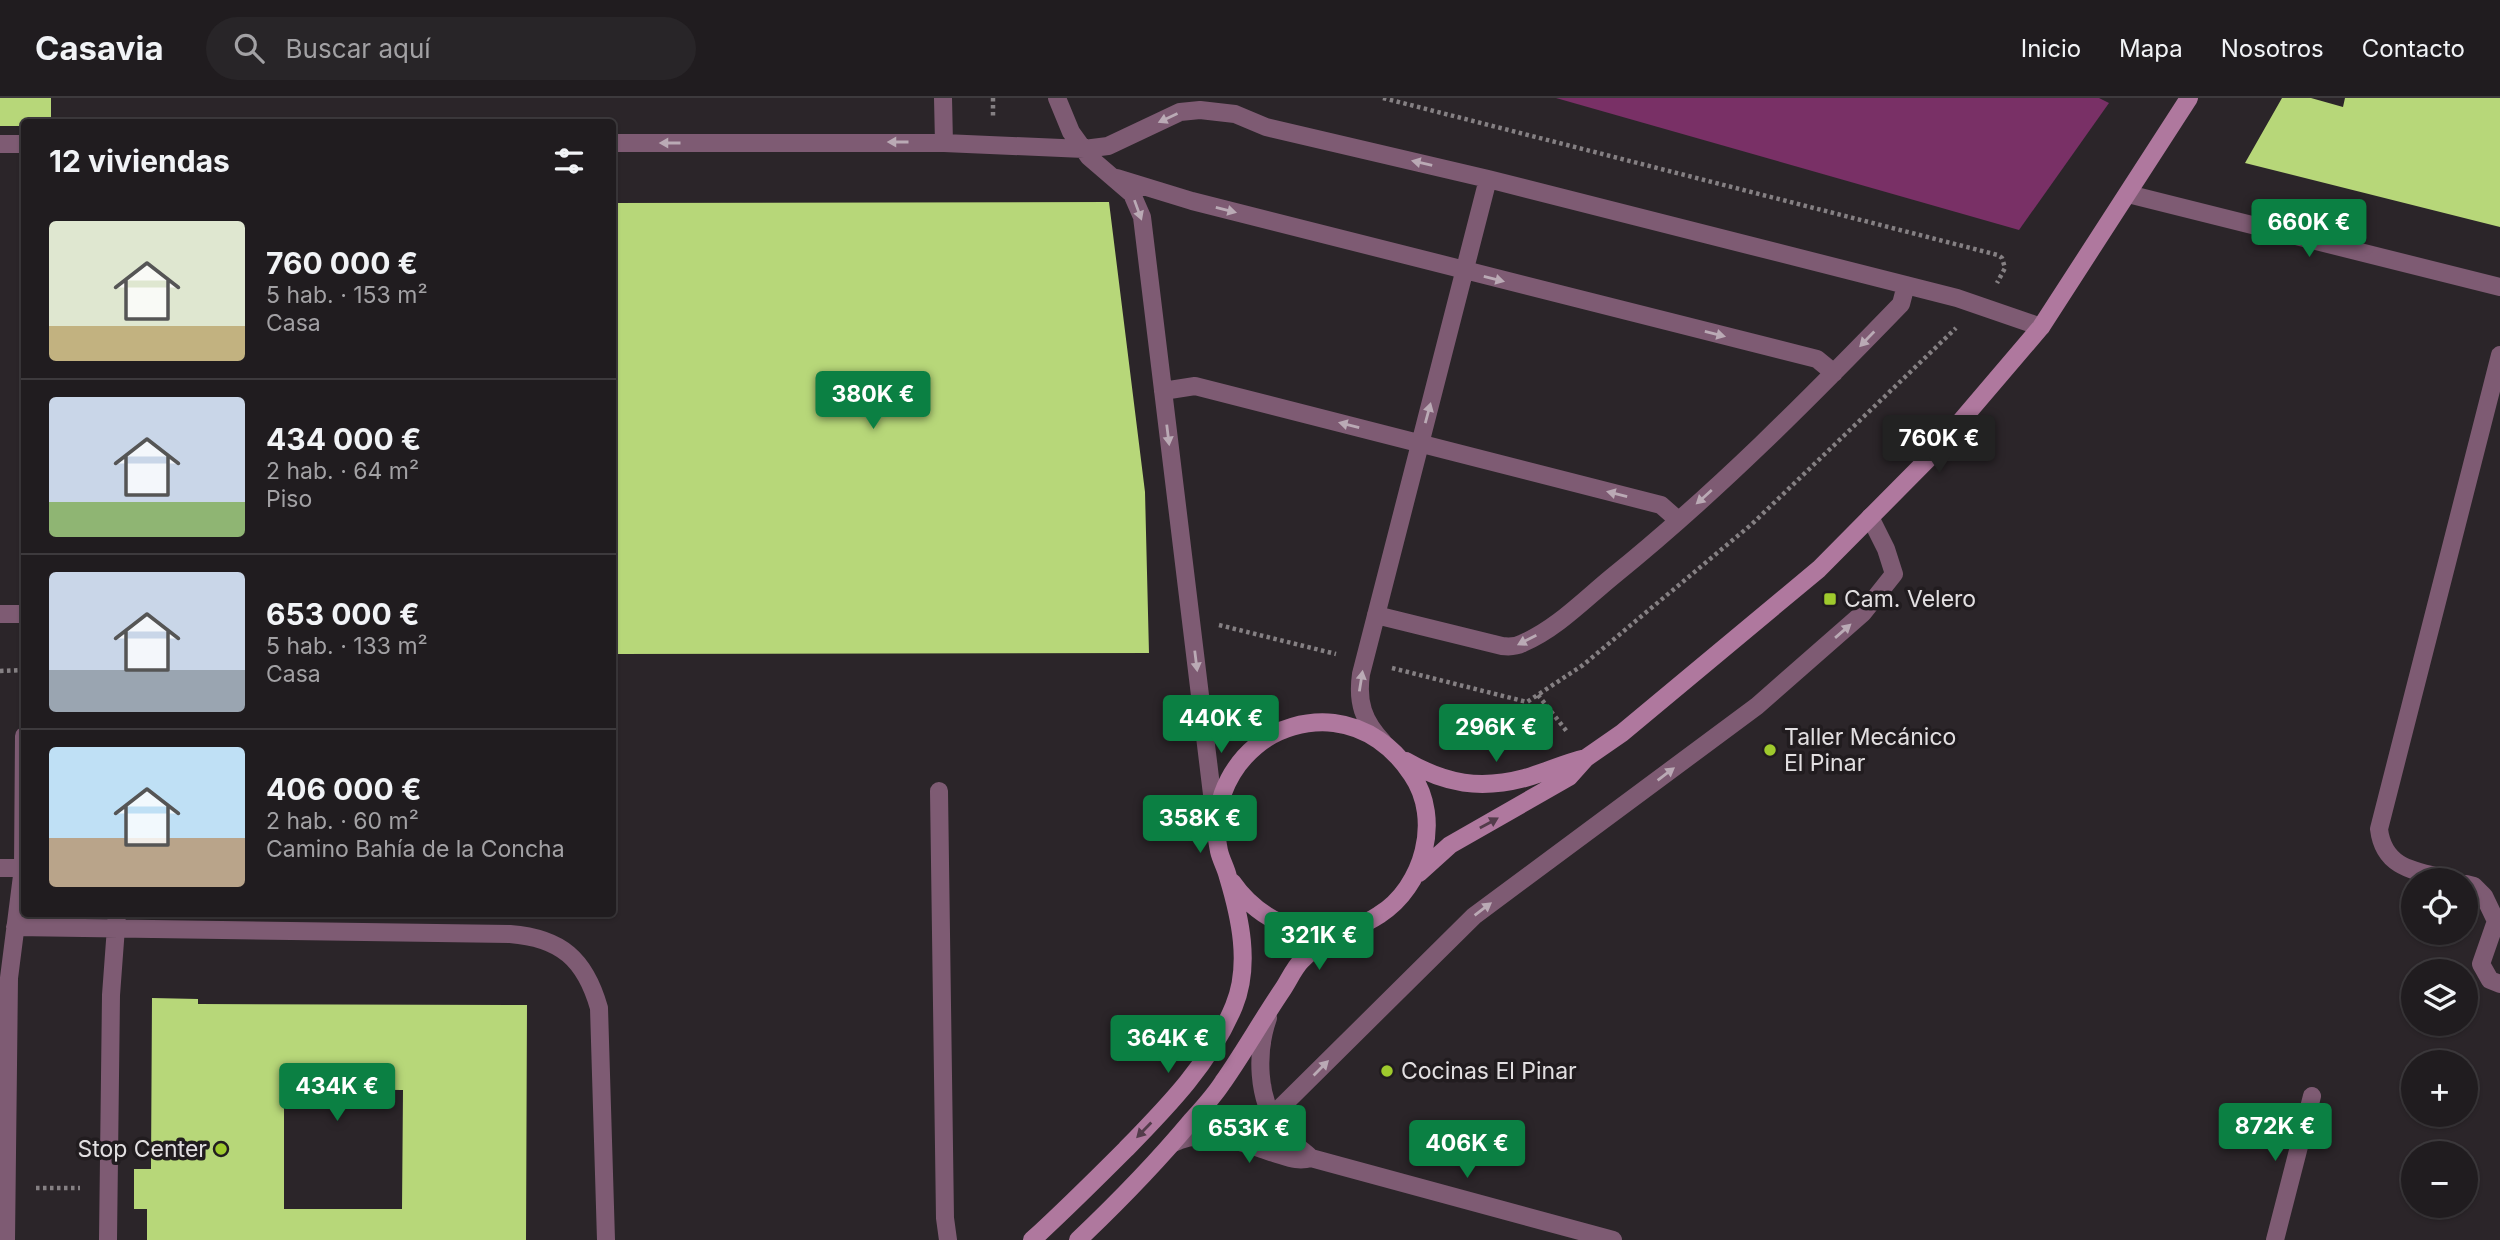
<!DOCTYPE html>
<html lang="es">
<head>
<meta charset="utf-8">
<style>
	:root { --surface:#201c1f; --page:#282528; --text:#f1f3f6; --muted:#a2a1a4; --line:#3d3a3d; --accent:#0b8043 }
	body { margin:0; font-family:Inter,sans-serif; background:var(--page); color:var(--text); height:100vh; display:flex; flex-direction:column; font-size:26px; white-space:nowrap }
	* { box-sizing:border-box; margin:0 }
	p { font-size:23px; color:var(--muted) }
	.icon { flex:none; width:38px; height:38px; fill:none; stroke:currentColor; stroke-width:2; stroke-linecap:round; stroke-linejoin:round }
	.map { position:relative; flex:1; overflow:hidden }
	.sheet { position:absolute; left:21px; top:21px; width:595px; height:798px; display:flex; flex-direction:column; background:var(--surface); border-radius:7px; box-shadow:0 2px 5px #0004,0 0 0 2px var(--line) }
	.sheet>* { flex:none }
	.controls { position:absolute; left:2401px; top:770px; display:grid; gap:14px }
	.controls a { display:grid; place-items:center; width:77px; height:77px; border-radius:50%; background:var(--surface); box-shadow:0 2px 5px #0004,0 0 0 2px var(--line); font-size:35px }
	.price { position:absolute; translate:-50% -60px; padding:0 16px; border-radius:7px; background:var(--accent); color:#fff; font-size:23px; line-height:46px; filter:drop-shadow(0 2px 4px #0008) }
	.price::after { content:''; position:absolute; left:50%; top:42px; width:21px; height:16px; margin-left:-10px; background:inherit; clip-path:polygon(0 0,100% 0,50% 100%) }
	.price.on { background:#222; color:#fff }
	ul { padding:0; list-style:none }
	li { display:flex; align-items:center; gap:21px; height:175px; padding:0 28px }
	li+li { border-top:2px solid var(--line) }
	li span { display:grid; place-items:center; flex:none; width:196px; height:140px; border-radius:7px; color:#555 }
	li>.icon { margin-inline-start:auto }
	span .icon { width:84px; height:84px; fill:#fffc; stroke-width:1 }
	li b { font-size:30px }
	h2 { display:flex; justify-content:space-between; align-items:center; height:84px; padding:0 28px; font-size:30px }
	header { display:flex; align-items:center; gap:42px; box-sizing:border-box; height:98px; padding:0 35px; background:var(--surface); border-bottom:2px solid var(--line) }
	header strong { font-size:33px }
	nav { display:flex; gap:38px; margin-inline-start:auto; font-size:24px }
	.search { width:490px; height:63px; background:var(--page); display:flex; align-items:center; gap:18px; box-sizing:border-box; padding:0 24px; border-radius:38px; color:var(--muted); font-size:26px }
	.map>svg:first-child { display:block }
	.green { fill:#793066 }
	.building { fill:#b7d779; fill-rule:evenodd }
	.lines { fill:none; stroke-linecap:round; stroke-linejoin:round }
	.path { stroke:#858083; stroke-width:4.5; stroke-dasharray:3.5 3.5; stroke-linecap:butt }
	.lane { stroke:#7e5b73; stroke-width:18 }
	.street { stroke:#7e5b73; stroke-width:18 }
	.secondary { stroke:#af789e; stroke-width:18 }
	.oneway { fill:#baaab5 }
	.oneway2 { fill:#533c4b }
	.poi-dot { fill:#9fca2d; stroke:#211c1f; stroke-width:2.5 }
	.labels { text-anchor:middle; stroke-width:7; stroke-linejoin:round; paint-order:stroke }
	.poi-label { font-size:23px; fill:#e2dfe1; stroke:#211c1f; text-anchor:start }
</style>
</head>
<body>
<header>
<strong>Casavia</strong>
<div class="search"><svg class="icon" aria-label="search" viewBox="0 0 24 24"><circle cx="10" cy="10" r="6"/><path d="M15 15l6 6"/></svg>Buscar aquí</div>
<nav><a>Inicio</a><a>Mapa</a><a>Nosotros</a><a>Contacto</a></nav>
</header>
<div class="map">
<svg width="2500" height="1142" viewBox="0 0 2500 1142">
	<rect width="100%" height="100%" fill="#2b2529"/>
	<!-- green -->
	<path class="green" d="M 1556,0 L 2099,0 L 2109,5 L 2019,132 Z"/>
	<!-- building -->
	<path class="building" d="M 0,0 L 51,0 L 51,24 L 24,24 L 24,28 L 0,28 Z
		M 2282,0 L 2311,0 L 2343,9 L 2345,0 L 2500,0 L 2500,129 L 2245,65 Z
		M 1109,104 L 1145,394 L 1149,555 L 612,556 L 612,105 Z
		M 152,900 L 198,901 L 198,906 L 527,907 L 526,1142 L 147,1142 L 147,1111 L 134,1111 L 134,1071 L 151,1071 ZM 284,991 L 403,992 L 402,1111 L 284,1111 Z"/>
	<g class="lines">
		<!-- path -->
		<path class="path" d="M 993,0 L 993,18
			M 1383,0 L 1998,157 L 2002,160 L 2005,170 L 1997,185
			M 1219,527 L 1336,556
			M 1392,570 L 1527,604 L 1583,567 L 1752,426 L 1956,230
			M 0,573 L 24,572
			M 1538,597 L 1568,635
			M 36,1090 L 80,1090"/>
		<!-- lane -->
		<path class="lane" d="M 943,0 L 944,45
			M 1057,0 L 1071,34 L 1089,59 L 1132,96 L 1142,119 L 1215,721
			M 612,45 L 944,45 L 1084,51 L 1108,48 L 1180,14 L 1200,12 L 1235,16 L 1266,29 L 1488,81 L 1957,200 L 2041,229
			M 0,46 L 24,46
			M 1117,80 L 1192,103 L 1817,261 L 1834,275
			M 1163,293 L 1195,288 L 1661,407 L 1678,422
			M 0,516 L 24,516
			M 1376,517 L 1502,548 C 1510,549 1516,549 1523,545 C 1556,531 1584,502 1612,479 C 1716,395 1809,301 1901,206 L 1906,187
			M 1383,644 C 1363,623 1357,604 1361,576 L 1488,81
			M 939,693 L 945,1120 L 948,1142
			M 0,770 L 24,770
			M 15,829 L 510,836 C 561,840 585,861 599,910 L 606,1142
			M 1272,1018 L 1474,818 L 1757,608 L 1863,515 L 1894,476 L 1886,451 L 1870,419
			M 6,1142 L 9,880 L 23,770 L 24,638
			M 108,1142 L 111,897 L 117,816"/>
		<!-- street -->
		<path class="street" d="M 2128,96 L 2500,189
			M 2453,782 C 2419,773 2384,773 2379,731 L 2500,257
			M 2466,786 L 2474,788 L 2484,798 L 2496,823 L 2481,866 L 2490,882 L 2500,886
			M 1268,920 C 1256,954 1257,1000 1279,1031 C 1287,1043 1301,1050 1311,1060 L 1613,1142
			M 1173,1045 C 1207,1029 1240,1044 1274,1055 C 1288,1059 1297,1064 1311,1060
			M 2275,1142 L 2312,998"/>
		<!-- secondary -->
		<path class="secondary" d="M 1406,663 C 1446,686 1480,692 1525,680 C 1546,674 1564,665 1586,660
			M 1419,775 L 1450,747 L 1569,679 L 1586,660 L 1622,635 L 1819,471 L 1931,358 L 2041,229 L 2189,0
			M 1232,784 C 1257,820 1300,842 1344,831
			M 1032,1142 C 1064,1113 1095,1082 1126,1051 C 1168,1008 1211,964 1234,908 C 1251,867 1240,819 1228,779 C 1226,770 1221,762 1219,753 C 1210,714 1226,673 1256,648 C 1277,630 1307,622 1334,625 C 1367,629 1394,649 1412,677 C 1442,721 1424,789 1379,817 C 1355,833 1323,840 1302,862 C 1294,870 1289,882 1283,891 C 1262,922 1244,954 1223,984 C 1214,998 1203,1010 1192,1022 C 1157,1064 1118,1104 1078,1142"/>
	</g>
	<!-- one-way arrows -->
	<defs><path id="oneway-solid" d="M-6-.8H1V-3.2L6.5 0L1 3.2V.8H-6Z" transform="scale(1.75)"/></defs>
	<g class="oneway">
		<use href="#oneway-solid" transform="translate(1168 20) rotate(155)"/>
		<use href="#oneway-solid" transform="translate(898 44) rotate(-180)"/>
		<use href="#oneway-solid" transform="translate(670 45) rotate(180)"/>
		<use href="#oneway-solid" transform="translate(1422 65) rotate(-167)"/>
		<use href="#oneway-solid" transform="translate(1138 112) rotate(70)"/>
		<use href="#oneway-solid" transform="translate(1226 112) rotate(14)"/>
		<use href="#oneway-solid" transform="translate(1494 181) rotate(14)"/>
		<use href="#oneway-solid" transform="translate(1715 236) rotate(14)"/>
		<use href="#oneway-solid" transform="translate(1867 241) rotate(134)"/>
		<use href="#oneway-solid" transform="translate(1428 315) rotate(-75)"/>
		<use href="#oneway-solid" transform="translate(1349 327) rotate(-166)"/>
		<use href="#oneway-solid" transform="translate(1168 337) rotate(83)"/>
		<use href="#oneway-solid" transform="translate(1617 396) rotate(-166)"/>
		<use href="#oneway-solid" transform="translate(1704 399) rotate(138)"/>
		<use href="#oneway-solid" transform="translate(1843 533) rotate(-41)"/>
		<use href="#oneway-solid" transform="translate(1527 542) rotate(153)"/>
		<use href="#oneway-solid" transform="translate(1196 563) rotate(83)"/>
		<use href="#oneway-solid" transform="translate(1361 583) rotate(-81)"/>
		<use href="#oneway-solid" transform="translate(1666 676) rotate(-37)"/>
		<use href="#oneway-solid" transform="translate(1483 811) rotate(-37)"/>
		<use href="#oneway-solid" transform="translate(1321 970) rotate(-45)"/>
	</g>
	<g class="oneway2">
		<use href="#oneway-solid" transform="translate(1489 725) rotate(-29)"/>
		<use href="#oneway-solid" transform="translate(1144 1032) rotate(134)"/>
	</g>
	<!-- markers -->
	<g class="poi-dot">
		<rect x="1823" y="494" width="14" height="14" rx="3.5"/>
		<circle cx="1770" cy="652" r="7"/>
		<circle cx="1387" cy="973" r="7"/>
		<circle cx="221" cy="1051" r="7"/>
	</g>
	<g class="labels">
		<!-- poi labels -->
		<g class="poi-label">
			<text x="1844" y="509">Cam. Velero</text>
			<text x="1784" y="647">Taller Mecánico<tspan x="1784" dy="26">El Pinar</tspan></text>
			<text x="1401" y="981">Cocinas El Pinar</text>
			<text x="207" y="1059" text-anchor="end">Stop Center</text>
		</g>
	</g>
</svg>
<div class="controls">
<a><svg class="icon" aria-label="locate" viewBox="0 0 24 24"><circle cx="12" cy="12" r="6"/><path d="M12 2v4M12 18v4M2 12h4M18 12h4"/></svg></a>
<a><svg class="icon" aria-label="layers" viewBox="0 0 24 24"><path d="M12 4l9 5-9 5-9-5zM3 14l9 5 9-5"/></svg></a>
<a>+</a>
<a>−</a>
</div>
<b class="price" style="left:2309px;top:161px">660K €</b>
<b class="price" style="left:873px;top:333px">380K €</b>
<b class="price on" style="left:1939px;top:377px">760K €</b>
<b class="price" style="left:1221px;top:657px">440K €</b>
<b class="price" style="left:1496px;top:666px">296K €</b>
<b class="price" style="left:1200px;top:757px">358K €</b>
<b class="price" style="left:1319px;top:874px">321K €</b>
<b class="price" style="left:1168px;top:977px">364K €</b>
<b class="price" style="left:337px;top:1025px">434K €</b>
<b class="price" style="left:2275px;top:1065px">872K €</b>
<b class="price" style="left:1249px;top:1067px">653K €</b>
<b class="price" style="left:1467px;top:1082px">406K €</b>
<section class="sheet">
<h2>12 viviendas<svg class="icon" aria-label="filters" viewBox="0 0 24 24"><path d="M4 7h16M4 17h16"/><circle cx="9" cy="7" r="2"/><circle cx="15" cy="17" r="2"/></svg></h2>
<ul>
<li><span style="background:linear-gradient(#dfe7d0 75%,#c2b280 0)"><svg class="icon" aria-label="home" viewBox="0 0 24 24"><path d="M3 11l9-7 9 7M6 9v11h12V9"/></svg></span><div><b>760 000 €</b><p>5 hab. · 153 m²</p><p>Casa</p></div></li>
<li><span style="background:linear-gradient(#c9d6e8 75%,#8fb573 0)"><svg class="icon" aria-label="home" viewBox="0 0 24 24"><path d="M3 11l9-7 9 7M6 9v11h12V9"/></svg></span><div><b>434 000 €</b><p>2 hab. · 64 m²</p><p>Piso</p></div></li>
<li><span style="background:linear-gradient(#c9d6e8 70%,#9aa5b1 0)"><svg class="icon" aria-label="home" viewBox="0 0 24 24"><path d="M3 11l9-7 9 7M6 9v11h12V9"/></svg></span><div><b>653 000 €</b><p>5 hab. · 133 m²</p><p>Casa</p></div></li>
<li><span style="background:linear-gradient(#bfe0f5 65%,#b9a48a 0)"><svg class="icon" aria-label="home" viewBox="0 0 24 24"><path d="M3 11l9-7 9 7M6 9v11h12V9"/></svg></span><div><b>406 000 €</b><p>2 hab. · 60 m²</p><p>Camino Bahía de la Concha</p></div></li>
</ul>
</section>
</div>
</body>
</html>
